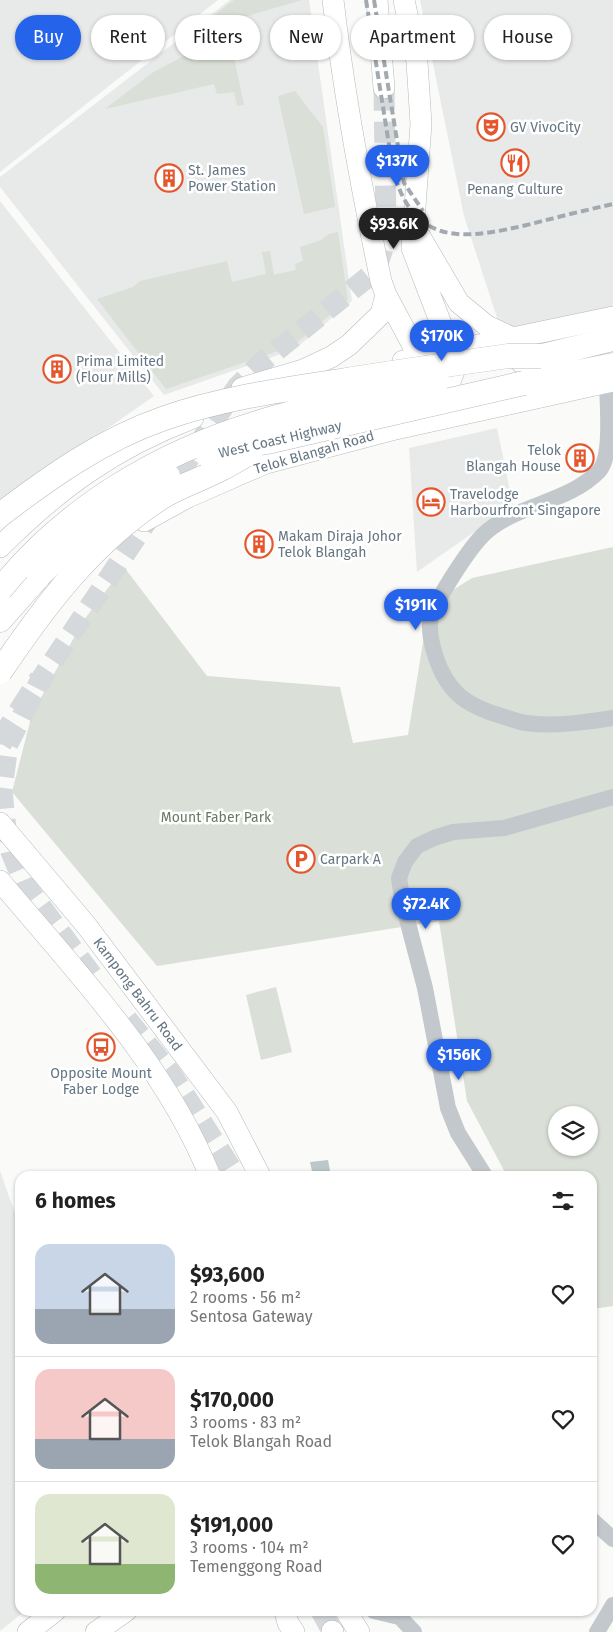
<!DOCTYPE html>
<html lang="en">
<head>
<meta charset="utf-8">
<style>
	:root { --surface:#fff; --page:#f6f6f6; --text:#222; --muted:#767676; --line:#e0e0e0; --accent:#2563eb }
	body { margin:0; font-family:"Fira Sans",sans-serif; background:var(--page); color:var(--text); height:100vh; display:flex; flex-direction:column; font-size:19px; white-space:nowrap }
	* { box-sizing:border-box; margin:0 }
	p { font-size:16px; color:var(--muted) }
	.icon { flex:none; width:28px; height:28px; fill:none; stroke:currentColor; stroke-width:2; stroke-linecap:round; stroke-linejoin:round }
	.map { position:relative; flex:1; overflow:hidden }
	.details { position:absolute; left:15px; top:1171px; width:582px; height:445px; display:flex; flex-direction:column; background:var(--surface); border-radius:15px; box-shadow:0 1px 4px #0004 }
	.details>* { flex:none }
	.hud { position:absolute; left:15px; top:15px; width:584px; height:45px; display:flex; gap:10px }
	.buttons { position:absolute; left:548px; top:1106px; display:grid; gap:10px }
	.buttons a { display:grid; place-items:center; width:50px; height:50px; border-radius:50%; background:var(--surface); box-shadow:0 1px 4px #0004; font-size:25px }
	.price { position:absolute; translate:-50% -42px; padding:0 11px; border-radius:18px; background:var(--accent); color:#fff; font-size:16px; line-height:32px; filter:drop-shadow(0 1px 2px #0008) }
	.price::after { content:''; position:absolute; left:50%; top:30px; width:15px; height:11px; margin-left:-8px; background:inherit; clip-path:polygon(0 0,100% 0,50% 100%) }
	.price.selected { background:#222; color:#fff }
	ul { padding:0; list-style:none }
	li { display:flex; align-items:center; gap:15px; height:125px; padding:0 20px }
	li+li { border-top:1px solid var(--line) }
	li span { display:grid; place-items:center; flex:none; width:140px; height:100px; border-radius:15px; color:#555 }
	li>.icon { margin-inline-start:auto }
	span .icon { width:60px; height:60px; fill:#fffc; stroke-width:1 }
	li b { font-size:21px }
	h2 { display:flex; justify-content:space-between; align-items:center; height:60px; padding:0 20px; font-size:21px }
	.tag { padding:0 18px; border-radius:22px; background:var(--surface); box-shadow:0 1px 4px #0004; font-size:18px; line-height:45px }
	.tag.selected { background:var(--accent); color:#fff }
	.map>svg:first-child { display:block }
	.built { fill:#e8e9e9 }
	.green { fill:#dadfd7; fill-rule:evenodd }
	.water { fill:#bbc7cb }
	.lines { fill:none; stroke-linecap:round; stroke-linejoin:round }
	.major-tunnel { stroke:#d5d9db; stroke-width:21; stroke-dasharray:21 11; stroke-linecap:butt }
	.highway-tunnel { stroke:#d5d9db; stroke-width:24; stroke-dasharray:24 12; stroke-linecap:butt }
	.major-casing { stroke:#b5babe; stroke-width:22 }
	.highway-casing { stroke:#b4b9bd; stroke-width:25 }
	.minor { stroke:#c3c8cc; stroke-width:16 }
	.major { stroke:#fff; stroke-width:21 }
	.highway { stroke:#fff; stroke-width:24 }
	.rail { stroke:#a2aab0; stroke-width:4; stroke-dasharray:8 4; stroke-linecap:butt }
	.highway-bridge-casing { stroke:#b4b9bd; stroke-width:25; stroke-linecap:butt }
	.highway-bridge { stroke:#fff; stroke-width:24 }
	.labels { text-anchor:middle; stroke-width:5; stroke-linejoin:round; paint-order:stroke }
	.poi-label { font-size:14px; fill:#657683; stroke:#fff; text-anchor:start }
	.street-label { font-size:14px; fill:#657683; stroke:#fff }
	.park-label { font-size:14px; fill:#687a64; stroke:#fff }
</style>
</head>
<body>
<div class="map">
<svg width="613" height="1632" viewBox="0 0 613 1632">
	<rect width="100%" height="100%" fill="#fafaf8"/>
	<!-- built -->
	<path class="built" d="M 0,0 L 218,0 L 0,172 Z
		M 230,0 L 309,0 L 352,301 L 295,349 L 164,395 L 0,187 L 0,177 Z
		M 420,0 L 613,0 L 613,308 L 501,330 L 464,216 Z
		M 0,201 L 154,396 L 0,504 Z
		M 497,428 L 513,505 L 417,572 L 409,448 Z
		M 0,1171 L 20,1227 L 20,1611 L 25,1611 L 0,1631 Z"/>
	<!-- green -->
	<path class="green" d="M 234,0 L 302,0 L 192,32 Z
		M 230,38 L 244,105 L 237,106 L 234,92 L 217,94 L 214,84 L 105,109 L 152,73 L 197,49 Z
		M 295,91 L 323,127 L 335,207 L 304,214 L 278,96 Z
		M 338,232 L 348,300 L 293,346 L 166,389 L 97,299 L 133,287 L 140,281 L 227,261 L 232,282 L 266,274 L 262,252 L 270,251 L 274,275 L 296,270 L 295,264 L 303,261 L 300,247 L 321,240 L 329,234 Z
		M 613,547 L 613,1306 L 593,1309 L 592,1176 L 507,1176 L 467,1101 L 439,921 L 157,966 L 12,792 L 32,714 L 83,621 L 124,567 L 207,676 L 340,687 L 353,743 L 408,735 L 429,605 L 472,578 ZM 556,1115 L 589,1115 L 589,1148 L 556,1148 Z
		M 276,987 L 292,1052 L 261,1060 L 246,995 Z"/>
	<!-- water -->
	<path class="water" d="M 328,1160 L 331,1176 L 313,1176 L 310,1162 Z"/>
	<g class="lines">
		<!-- major-tunnel -->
		<path class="major-tunnel" d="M 92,975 L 25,885 L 11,852 L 6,830 L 2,790 L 8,744 L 41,679 L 237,387 L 261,363 L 373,273 C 382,257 385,243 386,226 L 384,88
			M 127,1019 L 172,1075 L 236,1176
			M 321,1611 L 332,1631"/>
		<!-- highway-tunnel -->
		<path class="highway-tunnel" d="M 0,743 L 41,679"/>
		<!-- major casing -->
		<g class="major-casing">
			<path id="major" d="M 333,0 C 344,95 361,187 381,281 L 386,295 L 426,370
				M 377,0 L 384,88
				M 404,0 L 417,62 L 421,124 L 412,248 L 451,350 L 454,371 L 450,382 L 426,402
				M 412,223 L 459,303 L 487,326 L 513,338
				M 403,361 L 613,317
				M 242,388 L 303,370 L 331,357 L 349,345 L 381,314 L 386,295
				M 144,521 L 188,497 L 266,463 L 391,430 L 613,381
				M 0,547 C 59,488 114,448 193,418
				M 0,823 L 86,925 L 227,1112 L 260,1176
				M 0,881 C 77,973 165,1064 210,1176
				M 285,1611 L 288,1623 L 294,1632
				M 346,1611 L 359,1632
				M 332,1631 L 333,1632
				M 28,1632 L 55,1611
				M 96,1632 L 126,1611"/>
		</g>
		<!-- highway casing -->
		<g class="highway-casing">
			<path id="highway" d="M 522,361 L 613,339
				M 524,383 L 613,365
				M 0,620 L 39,576"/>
		</g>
		<!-- minor -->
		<path class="minor" d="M 607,382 C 607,402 613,456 599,471 C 567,504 515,504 483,535 C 469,549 436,599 431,618 C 428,629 432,645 435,655 C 447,692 465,705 501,716 C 509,718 518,722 526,723 C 554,727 586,722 613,718
			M 485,1176 L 458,1133 L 448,1108 L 425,988 L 403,904 L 399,878 L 405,862 L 417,846 L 434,838 L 453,832 L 504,828 L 613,797
			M 592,1520 L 613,1539
			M 374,1611 L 399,1617
			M 394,1611 L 414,1632
			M 597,1632 L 613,1605"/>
		<!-- major -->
		<use href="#major" class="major"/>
		<!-- highway -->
		<use href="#highway" class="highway"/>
		<!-- rail -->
		<path class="rail" d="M 366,0 L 393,170 C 414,249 467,239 531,224 C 558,217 586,210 613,204
			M 374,0 L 404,183 L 423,211"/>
		<!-- highway-bridge casing -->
		<g class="highway-bridge-casing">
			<path id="highway-bridge" d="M 209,456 L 236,447 L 267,442 L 524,383
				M 0,515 C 50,477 102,440 162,419 C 219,399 280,390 340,381 C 396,372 452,364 508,356 L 541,356
				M 39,576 C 76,537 120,501 168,476
				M 0,590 C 65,508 160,452 260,422 C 317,404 378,394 437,381
				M 0,672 C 46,604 92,542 162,497 C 180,486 202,479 221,469 C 231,464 241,458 251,452"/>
		</g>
		<!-- highway-bridge -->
		<use href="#highway-bridge" class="highway-bridge"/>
	</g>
	<!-- icons -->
	<defs>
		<g id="theatre-ring" transform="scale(1.4375)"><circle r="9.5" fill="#fff" stroke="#e4572e" stroke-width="1.5"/><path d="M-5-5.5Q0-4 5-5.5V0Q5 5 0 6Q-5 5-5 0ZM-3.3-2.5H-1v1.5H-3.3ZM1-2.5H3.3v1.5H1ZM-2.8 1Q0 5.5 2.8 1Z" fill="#e4572e"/></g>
		<g id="restaurant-ring" transform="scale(1.4375)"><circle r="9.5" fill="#fff" stroke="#e4572e" stroke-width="1.5"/><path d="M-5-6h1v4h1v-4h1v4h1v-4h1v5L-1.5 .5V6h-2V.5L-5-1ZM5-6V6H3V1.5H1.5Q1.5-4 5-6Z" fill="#e4572e"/></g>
		<g id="building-ring" transform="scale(1.4375)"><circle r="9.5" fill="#fff" stroke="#e4572e" stroke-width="1.5"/><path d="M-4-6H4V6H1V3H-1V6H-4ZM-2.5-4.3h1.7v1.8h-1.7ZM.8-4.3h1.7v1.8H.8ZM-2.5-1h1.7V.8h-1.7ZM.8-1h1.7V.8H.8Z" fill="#e4572e"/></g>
		<g id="hotel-ring" transform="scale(1.4375)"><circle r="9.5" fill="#fff" stroke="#e4572e" stroke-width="1.5"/><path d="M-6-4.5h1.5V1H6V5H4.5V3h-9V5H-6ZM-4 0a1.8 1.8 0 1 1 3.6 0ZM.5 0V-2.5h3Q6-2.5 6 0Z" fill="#e4572e"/></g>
		<g id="parking-ring" transform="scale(1.4375)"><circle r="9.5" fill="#fff" stroke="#e4572e" stroke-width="1.5"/><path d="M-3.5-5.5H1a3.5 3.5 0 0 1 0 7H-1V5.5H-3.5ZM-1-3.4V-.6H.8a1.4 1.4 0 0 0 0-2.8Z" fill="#e4572e"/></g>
		<g id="bus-ring" transform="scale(1.4375)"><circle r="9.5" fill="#fff" stroke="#e4572e" stroke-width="1.5"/><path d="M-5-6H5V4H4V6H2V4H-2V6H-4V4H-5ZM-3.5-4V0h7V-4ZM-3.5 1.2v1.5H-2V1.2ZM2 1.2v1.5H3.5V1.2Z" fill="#e4572e"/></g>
	</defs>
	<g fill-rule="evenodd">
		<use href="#theatre-ring" x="491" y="127"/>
		<use href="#restaurant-ring" x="515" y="163"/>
		<use href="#building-ring" x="169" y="178"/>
		<use href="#building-ring" x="57" y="369"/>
		<use href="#building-ring" x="580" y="458"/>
		<use href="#hotel-ring" x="431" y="502"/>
		<use href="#building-ring" x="259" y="544"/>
		<use href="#parking-ring" x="301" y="859"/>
		<use href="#bus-ring" x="101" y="1047"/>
	</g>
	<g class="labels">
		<!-- poi labels -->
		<g class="poi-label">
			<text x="510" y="132">GV VivoCity</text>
			<text x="188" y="175">St. James<tspan x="188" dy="16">Power Station</tspan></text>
			<text x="515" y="194" text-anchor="middle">Penang Culture</text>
			<text x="76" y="366">Prima Limited<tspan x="76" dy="16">(Flour Mills)</tspan></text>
			<text x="561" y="455" text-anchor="end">Telok<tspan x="561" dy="16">Blangah House</tspan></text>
			<text x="450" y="499">Travelodge<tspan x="450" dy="16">Harbourfront Singapore</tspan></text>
			<text x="278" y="541">Makam Diraja Johor<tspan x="278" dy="16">Telok Blangah</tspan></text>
			<text x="320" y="864">Carpark A</text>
			<text x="101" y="1078" text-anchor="middle">Opposite Mount<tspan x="101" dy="16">Faber Lodge</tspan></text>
		</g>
		<!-- street labels -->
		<g class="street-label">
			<text transform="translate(280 439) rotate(-13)" y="5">West Coast Highway</text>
			<text transform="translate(314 452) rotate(-16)" y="5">Telok Blangah Road</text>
			<text transform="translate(138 994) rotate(53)" y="5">Kampong Bahru Road</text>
		</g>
		<!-- park labels -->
		<g class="park-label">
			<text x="216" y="822">Mount Faber Park</text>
		</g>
	</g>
</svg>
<div class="buttons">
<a><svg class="icon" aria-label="layers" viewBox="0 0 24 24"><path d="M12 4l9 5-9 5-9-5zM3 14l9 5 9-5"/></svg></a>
</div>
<b class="price" style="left:397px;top:187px">$137K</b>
<b class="price selected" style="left:394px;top:250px">$93.6K</b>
<b class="price" style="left:442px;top:362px">$170K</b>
<b class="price" style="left:416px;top:631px">$191K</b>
<b class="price" style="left:426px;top:930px">$72.4K</b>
<b class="price" style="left:459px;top:1081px">$156K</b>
<div class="hud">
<a class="tag selected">Buy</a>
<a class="tag">Rent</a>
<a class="tag">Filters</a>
<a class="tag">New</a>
<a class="tag">Apartment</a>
<a class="tag">House</a>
</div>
<section class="details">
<h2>6 homes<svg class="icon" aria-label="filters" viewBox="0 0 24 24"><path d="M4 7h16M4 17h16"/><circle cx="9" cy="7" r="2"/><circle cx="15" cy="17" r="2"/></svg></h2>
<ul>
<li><span style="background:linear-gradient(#c9d6e8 65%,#9aa5b1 0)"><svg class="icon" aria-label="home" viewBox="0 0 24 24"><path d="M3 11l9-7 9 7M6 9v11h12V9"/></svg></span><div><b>$93,600</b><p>2 rooms · 56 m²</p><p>Sentosa Gateway</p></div><svg class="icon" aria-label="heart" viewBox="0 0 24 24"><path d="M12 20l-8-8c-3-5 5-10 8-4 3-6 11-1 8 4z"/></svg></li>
<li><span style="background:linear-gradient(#f6c9c9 70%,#9aa5b1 0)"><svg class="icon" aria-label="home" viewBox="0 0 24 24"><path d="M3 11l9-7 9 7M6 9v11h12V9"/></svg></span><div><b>$170,000</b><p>3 rooms · 83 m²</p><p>Telok Blangah Road</p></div><svg class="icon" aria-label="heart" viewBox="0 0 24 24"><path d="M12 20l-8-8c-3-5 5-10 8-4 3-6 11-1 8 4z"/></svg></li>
<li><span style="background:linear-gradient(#dfe7d0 70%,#8fb573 0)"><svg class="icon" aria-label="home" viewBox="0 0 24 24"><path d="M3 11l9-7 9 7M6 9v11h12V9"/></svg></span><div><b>$191,000</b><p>3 rooms · 104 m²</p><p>Temenggong Road</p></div><svg class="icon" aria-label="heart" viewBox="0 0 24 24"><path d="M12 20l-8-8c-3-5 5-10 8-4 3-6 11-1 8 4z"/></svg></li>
</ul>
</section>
</div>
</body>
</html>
